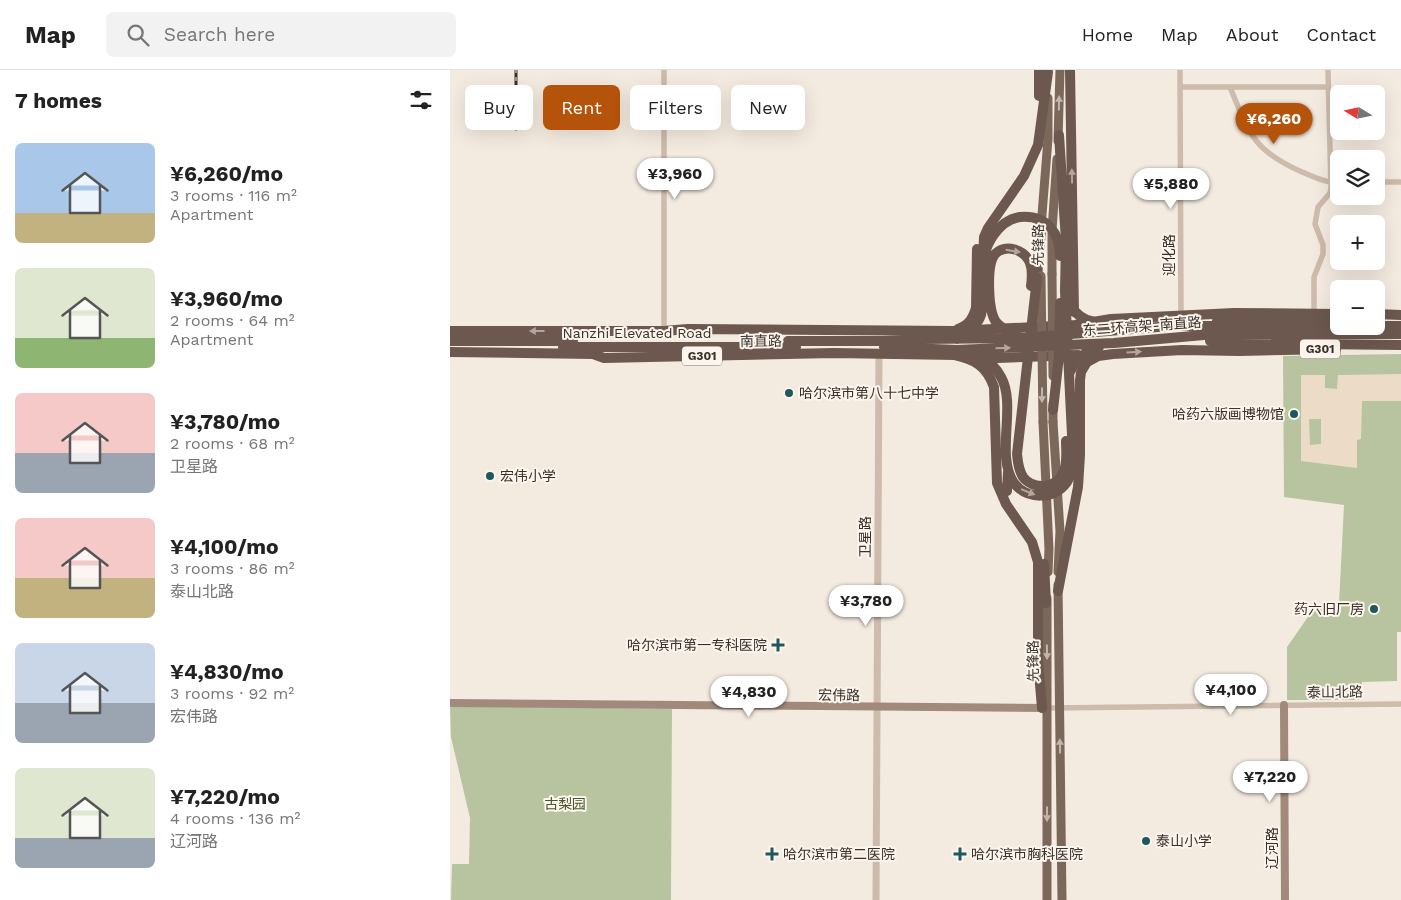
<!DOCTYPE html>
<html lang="en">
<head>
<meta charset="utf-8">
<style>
	:root { --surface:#fff; --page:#f2f2f2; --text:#222; --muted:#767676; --line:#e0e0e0; --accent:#b45309 }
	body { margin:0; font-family:"Work Sans","Noto Sans SC",sans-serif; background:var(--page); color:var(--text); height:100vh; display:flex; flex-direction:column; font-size:19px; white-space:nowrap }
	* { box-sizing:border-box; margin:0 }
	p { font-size:16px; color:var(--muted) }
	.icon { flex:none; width:28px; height:28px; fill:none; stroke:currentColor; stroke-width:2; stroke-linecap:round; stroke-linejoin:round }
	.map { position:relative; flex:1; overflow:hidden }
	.details { display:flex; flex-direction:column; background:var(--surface); width:450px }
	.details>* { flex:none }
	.top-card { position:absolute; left:15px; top:15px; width:475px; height:45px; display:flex; gap:10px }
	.needle { width:32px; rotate:280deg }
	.controls { position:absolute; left:880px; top:15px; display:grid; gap:10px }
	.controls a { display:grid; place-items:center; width:55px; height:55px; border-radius:8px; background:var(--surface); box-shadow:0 5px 20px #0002; font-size:25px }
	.price { position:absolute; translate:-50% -42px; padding:0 11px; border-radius:18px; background:#fff; color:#222; font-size:16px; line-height:32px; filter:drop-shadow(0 1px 2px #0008) }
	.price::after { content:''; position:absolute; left:50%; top:30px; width:15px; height:11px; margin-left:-8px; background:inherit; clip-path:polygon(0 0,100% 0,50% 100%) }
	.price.selected { background:var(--accent); color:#fff }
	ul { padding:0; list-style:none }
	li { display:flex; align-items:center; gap:15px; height:125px; padding:0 15px }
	li span { display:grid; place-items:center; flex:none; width:140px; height:100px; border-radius:8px; color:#555 }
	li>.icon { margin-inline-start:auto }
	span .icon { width:60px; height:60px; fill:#fffc; stroke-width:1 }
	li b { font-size:21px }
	h2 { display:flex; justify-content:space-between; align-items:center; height:60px; padding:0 15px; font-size:21px }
	.tag { padding:0 18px; border-radius:8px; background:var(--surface); box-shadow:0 5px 20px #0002; font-size:18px; line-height:45px }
	.tag.selected { background:var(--accent); color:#fff }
	header { display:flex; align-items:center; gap:30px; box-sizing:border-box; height:70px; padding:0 25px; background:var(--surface); border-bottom:1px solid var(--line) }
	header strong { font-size:24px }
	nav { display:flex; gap:28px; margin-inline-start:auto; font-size:18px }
	.search { width:350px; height:45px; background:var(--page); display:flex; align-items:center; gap:12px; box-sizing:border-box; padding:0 18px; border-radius:8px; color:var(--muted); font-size:19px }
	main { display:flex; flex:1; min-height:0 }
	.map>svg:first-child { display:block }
	.green { fill:#b7c49f }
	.plaza { fill:#ecdcc7; fill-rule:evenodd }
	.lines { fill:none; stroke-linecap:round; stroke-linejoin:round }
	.minor { stroke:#cdbbab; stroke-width:5.5 }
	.tertiary { stroke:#cdbbab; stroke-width:7 }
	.secondary { stroke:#a18a7c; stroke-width:8 }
	.primary { stroke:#7c675b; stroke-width:9 }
	.trunk { stroke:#6c584e; stroke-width:10 }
	.rail-casing { stroke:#3a302a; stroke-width:3 }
	.rail { stroke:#fbf5ed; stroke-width:1; stroke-dasharray:4; stroke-linecap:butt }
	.primary-bridge { stroke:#7c675b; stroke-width:9 }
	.trunk-bridge { stroke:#6c584e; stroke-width:10 }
	.oneway { fill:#c2b5ab }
	.oneway2 { fill:#b4a69e }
	.poi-dot { fill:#1e585d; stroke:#fbf5ed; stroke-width:2 }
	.labels { text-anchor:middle; stroke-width:4; stroke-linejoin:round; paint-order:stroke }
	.shield { fill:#fbf5ed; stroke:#746b64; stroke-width:1 }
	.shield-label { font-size:12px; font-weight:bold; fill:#3a302a }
	.street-label { font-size:14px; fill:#3a302a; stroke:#fbf5ed }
	.poi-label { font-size:14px; fill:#3a302a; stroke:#fbf5ed; text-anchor:start }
	.park-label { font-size:14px; fill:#48592d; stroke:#fbf5ed }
</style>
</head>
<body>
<header>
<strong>Map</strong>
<div class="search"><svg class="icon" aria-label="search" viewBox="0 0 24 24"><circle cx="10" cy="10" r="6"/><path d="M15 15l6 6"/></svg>Search here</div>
<nav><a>Home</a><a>Map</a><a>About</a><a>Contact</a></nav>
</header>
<main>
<section class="details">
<h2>7 homes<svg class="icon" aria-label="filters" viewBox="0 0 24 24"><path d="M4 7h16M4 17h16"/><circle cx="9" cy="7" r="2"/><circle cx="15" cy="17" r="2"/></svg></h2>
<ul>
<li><span style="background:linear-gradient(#a9c7e8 70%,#c2b280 0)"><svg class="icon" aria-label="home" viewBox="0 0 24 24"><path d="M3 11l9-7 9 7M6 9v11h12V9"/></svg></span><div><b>¥6,260/mo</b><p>3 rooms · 116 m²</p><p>Apartment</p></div></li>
<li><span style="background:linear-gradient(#dfe7d0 70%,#8fb573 0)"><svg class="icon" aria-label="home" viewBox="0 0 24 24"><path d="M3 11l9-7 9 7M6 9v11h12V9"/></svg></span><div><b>¥3,960/mo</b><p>2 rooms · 64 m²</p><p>Apartment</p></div></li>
<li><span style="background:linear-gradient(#f6c9c9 60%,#9aa5b1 0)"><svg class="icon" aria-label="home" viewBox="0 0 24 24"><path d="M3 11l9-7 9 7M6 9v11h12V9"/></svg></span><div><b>¥3,780/mo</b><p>2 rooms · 68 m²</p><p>卫星路</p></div></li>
<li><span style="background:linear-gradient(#f6c9c9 60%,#c2b280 0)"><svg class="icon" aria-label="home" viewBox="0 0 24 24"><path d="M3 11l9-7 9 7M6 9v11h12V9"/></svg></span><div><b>¥4,100/mo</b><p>3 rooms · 86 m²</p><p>泰山北路</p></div></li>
<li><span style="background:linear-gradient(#c9d6e8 60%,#9aa5b1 0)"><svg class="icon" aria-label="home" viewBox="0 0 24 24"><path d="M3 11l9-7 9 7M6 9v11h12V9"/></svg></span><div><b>¥4,830/mo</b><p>3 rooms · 92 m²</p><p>宏伟路</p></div></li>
<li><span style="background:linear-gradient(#dfe7d0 70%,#9aa5b1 0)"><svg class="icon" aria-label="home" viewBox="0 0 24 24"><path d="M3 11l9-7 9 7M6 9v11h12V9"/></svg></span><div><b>¥7,220/mo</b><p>4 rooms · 136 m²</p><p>辽河路</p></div></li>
</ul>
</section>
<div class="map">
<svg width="951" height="830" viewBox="0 0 951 830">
	<rect width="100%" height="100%" fill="#f4ebe0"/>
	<!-- green -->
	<path class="green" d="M 951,284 L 951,562 L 947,562 L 947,611 L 912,612 L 912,614 L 909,615 L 909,630 L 837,630 L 837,577 L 867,534 L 889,534 L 894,435 L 834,427 L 833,286 Z
		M 0,636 L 222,639 L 221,830 L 1,830 L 2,794 L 19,794 L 20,748 L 1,667 Z"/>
	<!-- plaza -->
	<path class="plaza" d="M 951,304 L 951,331 L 912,331 L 911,369 L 907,370 L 907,398 L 851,391 L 851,305 L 875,305 L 875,318 L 887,319 L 888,305 ZM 871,349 L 871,374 L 860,375 L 859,349 Z"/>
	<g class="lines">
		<!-- minor -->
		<path class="minor" d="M 214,0 L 214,261
			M 730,0 L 731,248
			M 730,17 L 878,17
			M 780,17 C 799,64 804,81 852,102 C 864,107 876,113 889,113
			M 926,112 L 951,112
			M 864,243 L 864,207 L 873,184 L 873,175 L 865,154 L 868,137 L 880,123 L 881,118 L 878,0
			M 598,638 L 951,634"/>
		<!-- tertiary -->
		<path class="tertiary" d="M 426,830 L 429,284"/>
		<!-- secondary -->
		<path class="secondary" d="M 0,633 L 595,638
			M 834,635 L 835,830"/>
		<!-- primary -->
		<path class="primary" d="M 608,71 L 610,0
			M 591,157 L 598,69 L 598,28
			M 602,204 L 602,160 L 607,89
			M 593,352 L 599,479 L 598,502
			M 603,352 L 610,461 L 608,502
			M 608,515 L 612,830
			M 597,528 L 597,830"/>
		<!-- trunk -->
		<path class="trunk" d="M 620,0 L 624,242
			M 589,26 L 589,0
			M 609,65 L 616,171
			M 533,188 L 534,167 L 538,158 L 574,106 L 588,75 L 598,2
			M 587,208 L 591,160
			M 926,244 L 951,245
			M 877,256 L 889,256
			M 926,256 L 951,256
			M 508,259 C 519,255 523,248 526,238 L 527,179
			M 0,261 L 214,261 L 238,259 L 504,261 L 625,255 L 661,249 L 784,243 L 889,244
			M 877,264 L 951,264
			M 0,271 L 123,271
			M 338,271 L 434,271
			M 113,277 L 346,277
			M 0,282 L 143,284 L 154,288 L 384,283 L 506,285
			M 504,285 C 525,290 536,295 544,317 L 547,413 L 556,434 L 582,472 L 588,492 L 588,591 L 592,638
			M 528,287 L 547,288 L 628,285 L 637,292
			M 594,494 L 596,533
			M 608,521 L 628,417 L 630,385 L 630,310 L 631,302 L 637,292 L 648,286 L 663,284 L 732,280 L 789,281 L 886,279"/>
		<!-- rail casing -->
		<g class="rail-casing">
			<path id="rail" d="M 66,59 L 66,0"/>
		</g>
		<!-- rail -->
		<use href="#rail" class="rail"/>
		<!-- primary-bridge -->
		<path class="primary-bridge" d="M 602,204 L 603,306
			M 591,206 L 593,352
			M 603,334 L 603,352"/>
		<!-- trunk-bridge -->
		<path class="trunk-bridge" d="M 587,208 L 567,384 C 568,392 568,399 573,407 C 583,420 606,419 613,403 C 618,394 616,382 616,371
			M 617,227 C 626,252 643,254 667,252
			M 767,251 L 789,249 L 889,249
			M 569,267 C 561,263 552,259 546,252 C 538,241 536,195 545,184 C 556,173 575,180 580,193 C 583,200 582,208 581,216
			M 507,269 C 516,263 527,257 531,245 C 535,229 531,212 533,195 C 534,176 548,150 570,147 C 581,146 593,149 601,158 C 608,166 610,176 610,186
			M 434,271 L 472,269 L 571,268 L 720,256 L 877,256
			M 760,271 L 788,273 L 951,275
			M 434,277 L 507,280 L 664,273 L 754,265 L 877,264
			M 507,280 C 524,284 542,289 551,307 C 567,335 545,386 564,413 C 577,430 604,430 617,412 C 622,405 623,395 623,386 L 615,221 L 616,171
			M 620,302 C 626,289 635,281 649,277
			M 603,340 L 609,286 L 610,233
			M 557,421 L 558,402"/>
	</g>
	<!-- one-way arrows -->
	<defs><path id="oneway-solid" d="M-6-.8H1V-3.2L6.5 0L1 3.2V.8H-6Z" transform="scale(1.25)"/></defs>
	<g class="oneway">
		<use href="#oneway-solid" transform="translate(609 33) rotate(-89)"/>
		<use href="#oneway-solid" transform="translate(592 325) rotate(90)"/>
		<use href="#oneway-solid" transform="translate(597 582) rotate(89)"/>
		<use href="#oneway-solid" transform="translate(610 676) rotate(-91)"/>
		<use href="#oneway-solid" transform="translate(597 744) rotate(90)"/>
	</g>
	<g class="oneway2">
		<use href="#oneway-solid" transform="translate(622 106) rotate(-91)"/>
		<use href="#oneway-solid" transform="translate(563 181) rotate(9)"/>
		<use href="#oneway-solid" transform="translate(87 261) rotate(180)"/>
		<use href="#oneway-solid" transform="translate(553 278) rotate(-2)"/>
		<use href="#oneway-solid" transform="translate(684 282) rotate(-3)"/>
		<use href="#oneway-solid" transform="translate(578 422) rotate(22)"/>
	</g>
	<!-- markers -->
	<g class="poi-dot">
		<circle cx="339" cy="323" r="5"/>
		<circle cx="844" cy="344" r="5"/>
		<circle cx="40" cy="406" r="5"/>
		<circle cx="924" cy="539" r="5"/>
		<path d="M325.5 567.5h5v5h5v5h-5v5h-5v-5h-5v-5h5z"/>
		<circle cx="696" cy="771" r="5"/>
		<path d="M319.5 776.5h5v5h5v5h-5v5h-5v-5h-5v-5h5z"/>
		<path d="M507.5 776.5h5v5h5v5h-5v5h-5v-5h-5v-5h5z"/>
	</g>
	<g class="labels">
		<!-- shield labels -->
		<g class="shield">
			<rect x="850" y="269.5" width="40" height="19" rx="4"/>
			<rect x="232" y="276.5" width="40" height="19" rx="4"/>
		</g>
		<g class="shield-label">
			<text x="870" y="283">G301</text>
			<text x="252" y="290">G301</text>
		</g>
		<!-- street labels -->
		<g class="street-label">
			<text transform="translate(588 175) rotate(-89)" y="5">先锋路</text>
			<text transform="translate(719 185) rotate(-90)" y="5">迎化路</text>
			<text transform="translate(692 256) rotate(-4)" y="5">东二环高架-南直路</text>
			<text x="187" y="268">Nanzhi Elevated Road</text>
			<text transform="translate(311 271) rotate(-1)" y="5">南直路</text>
			<text transform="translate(415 467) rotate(-90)" y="5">卫星路</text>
			<text transform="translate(583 591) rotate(-91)" y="5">先锋路</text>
			<text transform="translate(885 622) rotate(-1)" y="5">泰山北路</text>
			<text transform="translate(389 625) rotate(1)" y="5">宏伟路</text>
			<text transform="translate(822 778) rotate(-90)" y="5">辽河路</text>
		</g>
		<!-- poi labels -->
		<g class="poi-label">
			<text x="349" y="328">哈尔滨市第八十七中学</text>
			<text x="834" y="349" text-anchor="end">哈药六版画博物馆</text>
			<text x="50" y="411">宏伟小学</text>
			<text x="914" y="544" text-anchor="end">药六旧厂房</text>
			<text x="317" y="580" text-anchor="end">哈尔滨市第一专科医院</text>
			<text x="706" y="776">泰山小学</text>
			<text x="333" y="789">哈尔滨市第二医院</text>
			<text x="521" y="789">哈尔滨市胸科医院</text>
		</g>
		<!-- park labels -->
		<g class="park-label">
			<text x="115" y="739">古梨园</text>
		</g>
	</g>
</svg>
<div class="controls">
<a><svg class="needle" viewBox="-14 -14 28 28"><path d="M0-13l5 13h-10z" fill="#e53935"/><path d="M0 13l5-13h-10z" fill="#767676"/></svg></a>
<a><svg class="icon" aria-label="layers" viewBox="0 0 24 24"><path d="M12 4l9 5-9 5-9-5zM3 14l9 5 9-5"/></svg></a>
<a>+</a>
<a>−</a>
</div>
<b class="price selected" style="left:824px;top:75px">¥6,260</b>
<b class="price" style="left:225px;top:130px">¥3,960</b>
<b class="price" style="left:721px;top:140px">¥5,880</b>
<b class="price" style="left:416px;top:557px">¥3,780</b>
<b class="price" style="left:781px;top:646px">¥4,100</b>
<b class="price" style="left:299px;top:648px">¥4,830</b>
<b class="price" style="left:820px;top:733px">¥7,220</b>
<div class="top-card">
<a class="tag">Buy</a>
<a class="tag selected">Rent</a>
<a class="tag">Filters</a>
<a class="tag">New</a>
</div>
</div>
</main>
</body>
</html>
